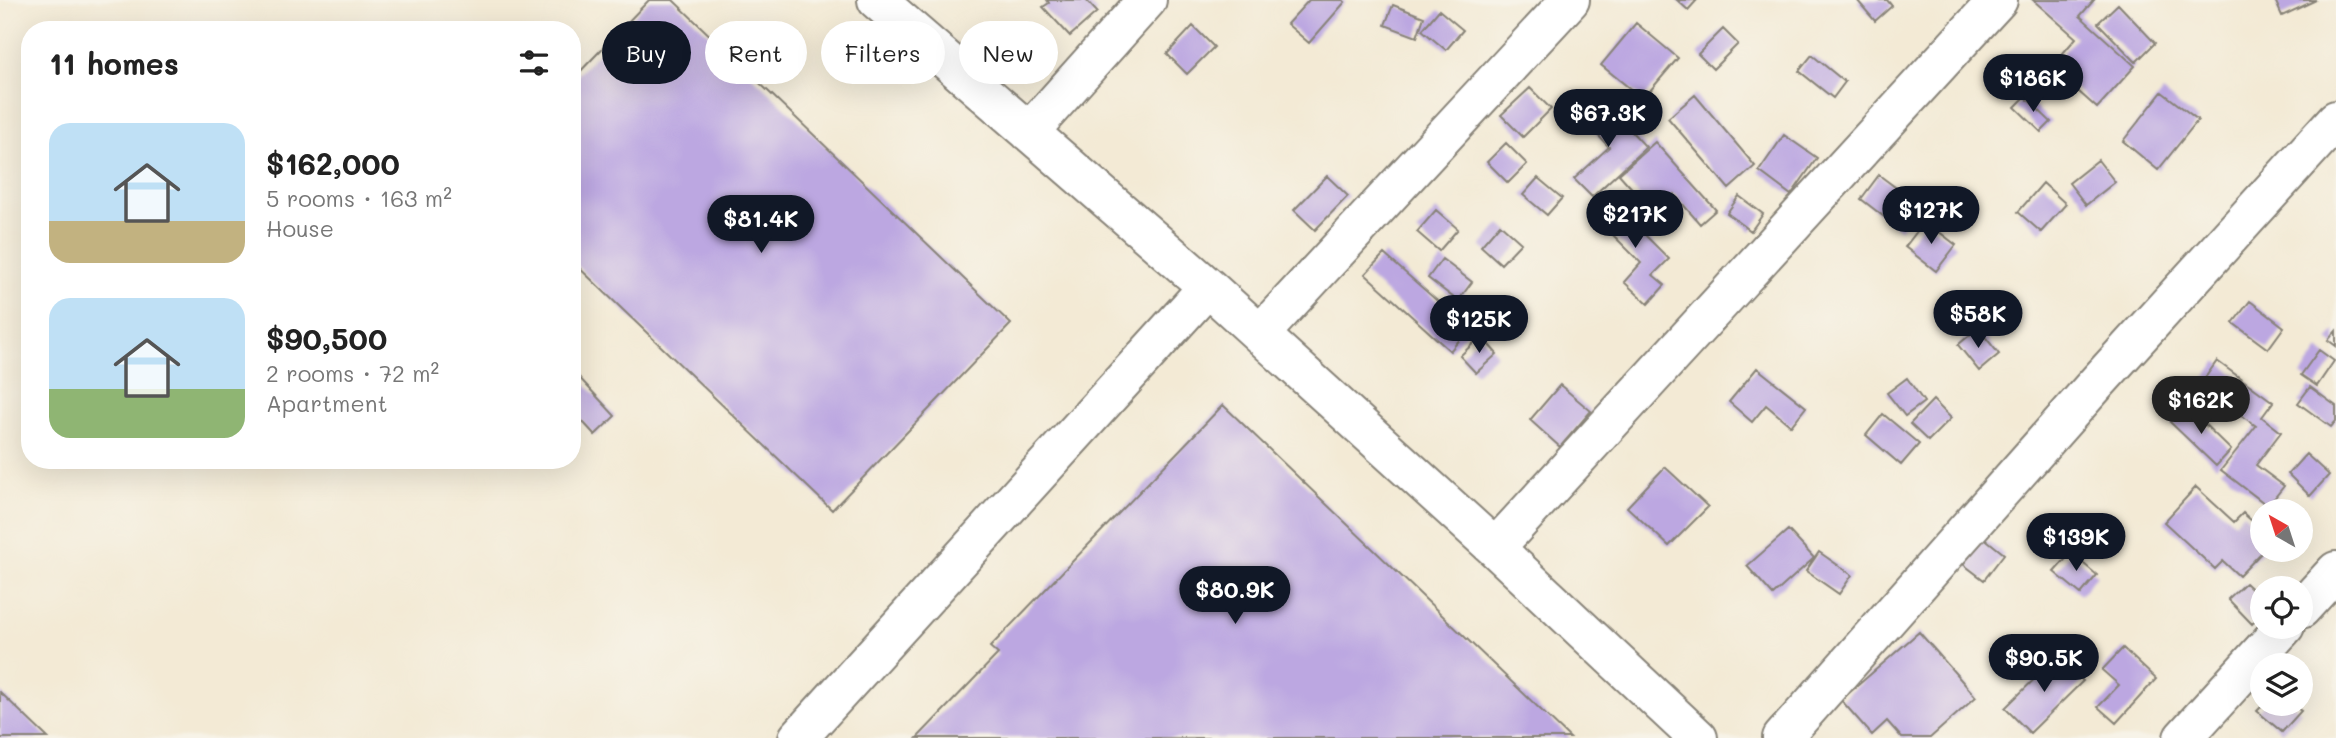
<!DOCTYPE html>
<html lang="en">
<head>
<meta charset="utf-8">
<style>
	:root { --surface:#fff; --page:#f6f6f6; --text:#222; --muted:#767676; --accent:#111827 }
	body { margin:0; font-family:Mali,sans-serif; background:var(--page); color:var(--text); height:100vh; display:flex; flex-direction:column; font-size:26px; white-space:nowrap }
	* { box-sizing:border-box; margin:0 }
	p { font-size:23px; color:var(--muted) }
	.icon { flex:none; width:38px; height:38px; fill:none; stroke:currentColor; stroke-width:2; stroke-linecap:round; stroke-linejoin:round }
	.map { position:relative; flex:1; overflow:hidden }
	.details { position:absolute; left:21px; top:21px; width:560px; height:448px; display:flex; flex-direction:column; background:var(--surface); border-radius:28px; box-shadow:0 7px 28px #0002 }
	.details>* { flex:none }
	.hud { position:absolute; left:602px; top:21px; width:665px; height:63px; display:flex; gap:14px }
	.needle { width:46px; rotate:321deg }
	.buttons { position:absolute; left:2250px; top:499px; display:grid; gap:14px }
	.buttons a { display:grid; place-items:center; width:63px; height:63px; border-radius:50%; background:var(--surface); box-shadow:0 7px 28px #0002; font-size:35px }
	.price { position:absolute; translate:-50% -60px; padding:0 16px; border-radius:24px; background:var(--accent); color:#fff; font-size:23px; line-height:46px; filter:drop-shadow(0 2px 4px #0008) }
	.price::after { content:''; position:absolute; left:50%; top:42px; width:21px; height:16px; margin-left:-10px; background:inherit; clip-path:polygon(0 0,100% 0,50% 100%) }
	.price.on { background:#222; color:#fff }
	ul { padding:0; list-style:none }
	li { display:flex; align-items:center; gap:21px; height:175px; padding:0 28px }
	li span { display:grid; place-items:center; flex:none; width:196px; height:140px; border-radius:21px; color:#555 }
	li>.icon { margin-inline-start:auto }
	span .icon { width:84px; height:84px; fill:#fffc; stroke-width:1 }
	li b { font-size:30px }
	h2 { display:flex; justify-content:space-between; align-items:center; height:84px; padding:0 28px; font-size:30px }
	.pill { padding:0 24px; border-radius:32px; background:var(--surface); box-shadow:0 7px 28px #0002; font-size:24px; line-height:63px }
	.pill.on { background:var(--accent); color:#fff }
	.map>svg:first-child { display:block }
	.building { fill:#bca7e1 }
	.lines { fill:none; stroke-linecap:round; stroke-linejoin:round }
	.street-casing { stroke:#888378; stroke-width:42 }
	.street { stroke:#fff; stroke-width:38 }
</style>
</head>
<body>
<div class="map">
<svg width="2336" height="738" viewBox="0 0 2336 738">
	<rect width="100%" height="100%" fill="#f7f3e8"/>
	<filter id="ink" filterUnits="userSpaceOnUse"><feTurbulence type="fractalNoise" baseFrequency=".0143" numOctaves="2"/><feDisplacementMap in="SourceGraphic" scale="14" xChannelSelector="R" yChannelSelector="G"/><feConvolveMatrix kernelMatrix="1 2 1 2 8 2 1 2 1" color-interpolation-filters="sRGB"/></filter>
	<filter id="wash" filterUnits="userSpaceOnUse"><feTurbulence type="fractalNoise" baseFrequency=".00686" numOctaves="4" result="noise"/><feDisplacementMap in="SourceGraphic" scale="28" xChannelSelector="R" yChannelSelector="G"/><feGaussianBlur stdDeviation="1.57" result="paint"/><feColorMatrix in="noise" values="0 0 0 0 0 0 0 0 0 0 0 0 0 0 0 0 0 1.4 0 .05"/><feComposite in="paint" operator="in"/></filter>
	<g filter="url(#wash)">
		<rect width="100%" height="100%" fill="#f3ead5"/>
		<g id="blocks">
			<!-- building -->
			<path class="building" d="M 649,0 L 673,0 L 1011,324 L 832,510 L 572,261 L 572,80 Z
				M 1047,0 L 1086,0 L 1097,12 L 1070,36 L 1043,7 L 1049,3 Z
				M 1309,0 L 1343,0 L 1345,2 L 1309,43 L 1287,24 Z
				M 1677,0 L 1697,0 L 1688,10 Z
				M 1857,0 L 1887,0 L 1892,6 L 1875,21 Z
				M 2033,0 L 2094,0 L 2080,16 L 2135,66 L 2097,108 L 2051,67 L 2076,38 Z
				M 2275,0 L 2316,0 L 2282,16 Z
				M 2118,4 L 2155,43 L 2136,62 L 2098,23 Z
				M 1393,5 L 1424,17 L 1417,37 L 1385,25 Z
				M 1439,10 L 1463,30 L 1446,50 L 1422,30 Z
				M 1636,23 L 1678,58 L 1643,99 L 1601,65 Z
				M 1193,26 L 1214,47 L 1187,74 L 1167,54 Z
				M 1723,29 L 1738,44 L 1713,69 L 1698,54 Z
				M 1812,55 L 1845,82 L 1833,98 L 1799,71 Z
				M 1530,88 L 1551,109 L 1523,137 L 1501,115 Z
				M 2162,92 L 2198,120 L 2158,170 L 2123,141 Z
				M 1695,95 L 1755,166 L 1729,189 L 1668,118 Z
				M 2025,97 L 2051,122 L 2041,132 L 2015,107 Z
				M 1602,100 L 1646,147 L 1592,197 L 1574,179 L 1609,147 L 1582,118 Z
				M 1784,135 L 1817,158 L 1791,195 L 1759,171 Z
				M 1655,142 L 1716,210 L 1700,224 L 1674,194 L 1653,212 L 1619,174 Z
				M 1506,143 L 1527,164 L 1508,183 L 1487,162 Z
				M 2098,160 L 2115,182 L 2086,205 L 2069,183 Z
				M 1879,175 L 1919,205 L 1900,229 L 1861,199 Z
				M 1327,176 L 1348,196 L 1315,230 L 1294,210 Z
				M 1538,178 L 1562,198 L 1547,215 L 1523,195 Z
				M 2043,183 L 2066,204 L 2041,232 L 2018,212 Z
				M 1739,196 L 1763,214 L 1751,231 L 1727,213 Z
				M 1608,198 L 1669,259 L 1653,275 L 1665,285 L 1648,304 L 1624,282 L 1641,263 L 1592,214 Z
				M 1436,210 L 1458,229 L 1439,251 L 1417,232 Z
				M 1925,221 L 1956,245 L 1936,271 L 1905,247 Z
				M 1500,224 L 1521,243 L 1501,264 L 1481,246 Z
				M 1384,254 L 1469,329 L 1450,351 L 1365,274 Z
				M 1442,259 L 1472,282 L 1458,301 L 1428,278 Z
				M 2250,301 L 2284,327 L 2268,349 L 2233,323 Z
				M 1978,328 L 1999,354 L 1979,371 L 1958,345 Z
				M 2336,331 L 2336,346 L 2328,340 Z
				M 1481,336 L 1497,354 L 1476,373 L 1460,356 Z
				M 2319,350 L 2334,361 L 2317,386 L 2301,375 Z
				M 2217,361 L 2273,402 L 2262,417 L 2281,432 L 2256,465 L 2284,486 L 2268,506 L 2221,470 L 2256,426 L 2200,385 Z
				M 1757,368 L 1806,407 L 1791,426 L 1766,405 L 1752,422 L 1729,402 Z
				M 575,373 L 615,416 L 595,435 L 572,410 L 572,376 Z
				M 1907,378 L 1924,402 L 1905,416 L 1887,393 Z
				M 1560,385 L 1591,411 L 1560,447 L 1530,420 Z
				M 2310,387 L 2336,406 L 2336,421 L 2331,427 L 2298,403 Z
				M 1933,400 L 1951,418 L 1928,441 L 1910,424 Z
				M 1223,405 L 1570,738 L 917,738 L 998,654 L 990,647 Z
				M 2186,406 L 2231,450 L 2216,466 L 2170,422 Z
				M 1883,414 L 1919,444 L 1901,465 L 1866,435 Z
				M 572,424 L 579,428 L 572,438 Z
				M 2306,454 L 2329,475 L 2310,496 L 2288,474 Z
				M 1665,467 L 1708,507 L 1669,546 L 1627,507 Z
				M 2196,487 L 2234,522 L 2243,513 L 2263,531 L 2263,551 L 2239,576 L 2223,561 L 2215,569 L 2164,522 Z
				M 1788,530 L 1814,558 L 1773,595 L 1747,566 Z
				M 1983,537 L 2004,554 L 1984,580 L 1963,564 Z
				M 1819,552 L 1852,575 L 1839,594 L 1806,571 Z
				M 2071,553 L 2097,575 L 2081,594 L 2054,572 Z
				M 2245,583 L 2263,600 L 2263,613 L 2252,624 L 2228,599 Z
				M 1919,632 L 1976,697 L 1930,738 L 1902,738 L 1887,721 L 1872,735 L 1841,700 Z
				M 2123,648 L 2156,679 L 2116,723 L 2098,707 L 2119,685 L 2102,670 Z
				M 2058,656 L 2083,681 L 2030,733 L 2005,708 Z
				M 0,692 L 48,738 L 0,738 Z
				M 2264,704 L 2292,704 L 2301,711 L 2282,732 L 2257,711 Z"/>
		</g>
	</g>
	<g filter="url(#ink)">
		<use href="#blocks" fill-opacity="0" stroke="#888378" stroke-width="2"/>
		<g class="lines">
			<!-- street casing -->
			<g class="street-casing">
				<path id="street" d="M 877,0 L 1208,287 L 1495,548 L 1698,738
					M 1029,132 L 1147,0
					M 1260,334 L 1570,0
					M 1495,548 L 1998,0
					M 2301,609 L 2336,571
					M 798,738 L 1208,287
					M 1782,738 L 2095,385 L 2336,120
					M 2183,738 L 2285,626"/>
			</g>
			<!-- street -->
			<use href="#street" class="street"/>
		</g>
	</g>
</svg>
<div class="buttons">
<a><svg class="needle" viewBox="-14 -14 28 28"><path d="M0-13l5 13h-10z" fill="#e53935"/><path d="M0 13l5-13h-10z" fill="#767676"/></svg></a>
<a><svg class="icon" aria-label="locate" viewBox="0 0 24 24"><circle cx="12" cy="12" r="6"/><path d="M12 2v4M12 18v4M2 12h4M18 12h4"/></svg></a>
<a><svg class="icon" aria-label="layers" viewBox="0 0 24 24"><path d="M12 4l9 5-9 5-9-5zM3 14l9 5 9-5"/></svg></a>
</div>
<b class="price" style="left:2033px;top:114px">$186K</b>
<b class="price" style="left:1608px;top:149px">$67.3K</b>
<b class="price" style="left:1931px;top:246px">$127K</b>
<b class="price" style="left:1635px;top:250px">$217K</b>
<b class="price" style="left:761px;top:255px">$81.4K</b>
<b class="price" style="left:1978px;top:350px">$58K</b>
<b class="price" style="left:1479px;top:355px">$125K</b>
<b class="price on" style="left:2201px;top:436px">$162K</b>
<b class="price" style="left:2076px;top:573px">$139K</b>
<b class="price" style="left:1235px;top:626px">$80.9K</b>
<b class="price" style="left:2044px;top:694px">$90.5K</b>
<div class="hud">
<a class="pill on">Buy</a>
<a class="pill">Rent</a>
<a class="pill">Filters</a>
<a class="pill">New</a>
</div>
<section class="details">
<h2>11 homes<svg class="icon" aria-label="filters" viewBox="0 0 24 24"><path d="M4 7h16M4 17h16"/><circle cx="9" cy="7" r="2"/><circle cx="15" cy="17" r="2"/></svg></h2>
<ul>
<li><span style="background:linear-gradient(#bfe0f5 70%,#c2b280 0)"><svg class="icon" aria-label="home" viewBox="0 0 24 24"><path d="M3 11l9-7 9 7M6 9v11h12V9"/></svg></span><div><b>$162,000</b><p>5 rooms · 163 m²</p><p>House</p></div></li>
<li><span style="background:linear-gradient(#bfe0f5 65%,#8fb573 0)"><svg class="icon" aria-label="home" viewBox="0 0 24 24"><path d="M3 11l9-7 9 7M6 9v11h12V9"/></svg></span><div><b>$90,500</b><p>2 rooms · 72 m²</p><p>Apartment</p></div></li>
</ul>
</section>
</div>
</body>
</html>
